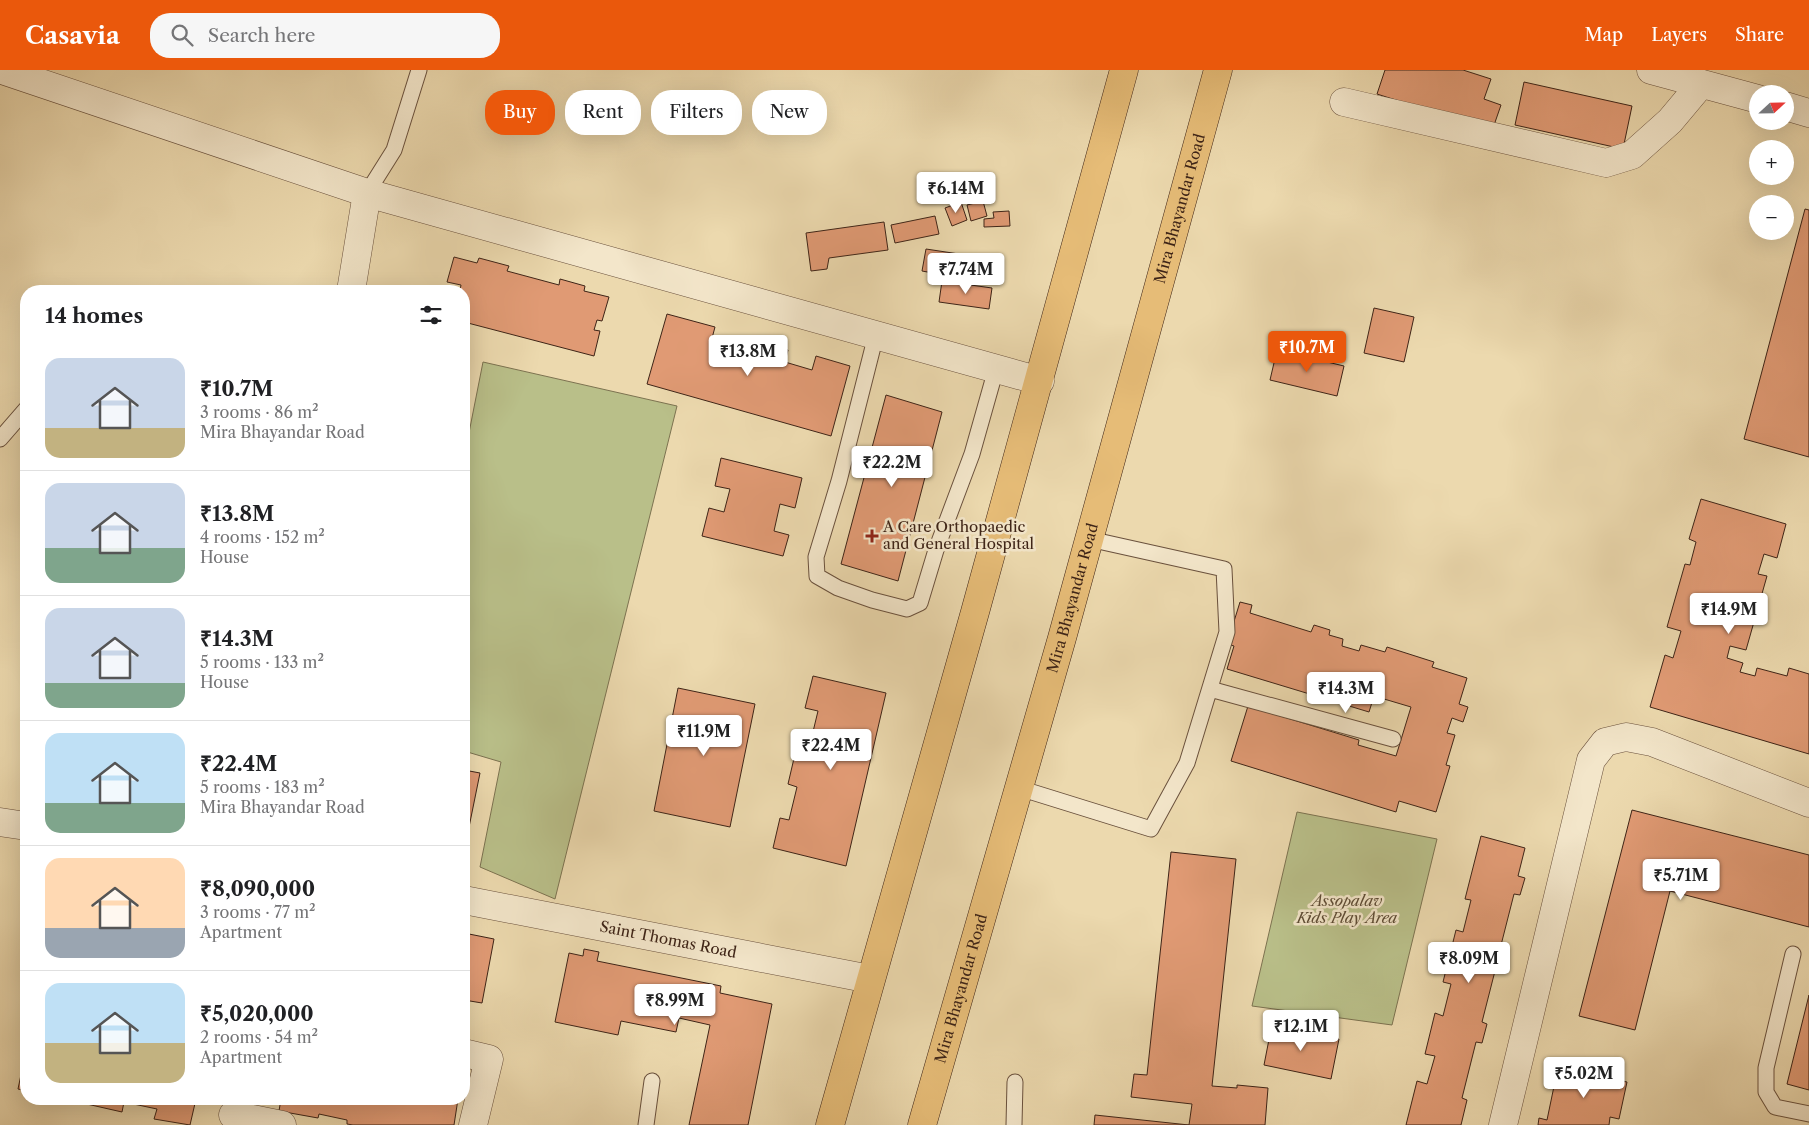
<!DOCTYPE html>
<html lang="en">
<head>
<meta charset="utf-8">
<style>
	:root { --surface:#fff; --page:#f6f6f6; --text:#202124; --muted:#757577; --line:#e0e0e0; --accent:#ea580c }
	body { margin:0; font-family:"Libre Caslon Text",serif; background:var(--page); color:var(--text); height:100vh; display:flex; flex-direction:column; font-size:19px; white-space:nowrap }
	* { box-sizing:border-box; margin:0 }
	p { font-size:16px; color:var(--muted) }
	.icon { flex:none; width:28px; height:28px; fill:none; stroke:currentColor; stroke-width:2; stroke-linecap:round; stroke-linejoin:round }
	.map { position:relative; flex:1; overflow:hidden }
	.details { position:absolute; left:20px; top:215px; width:450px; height:820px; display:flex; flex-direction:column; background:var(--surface); border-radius:20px; box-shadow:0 5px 20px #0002 }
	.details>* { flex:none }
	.hud { position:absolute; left:485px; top:20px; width:475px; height:45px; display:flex; gap:10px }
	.needle { width:32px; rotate:68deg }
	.tools { position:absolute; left:1749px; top:15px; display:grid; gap:10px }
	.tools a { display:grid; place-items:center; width:45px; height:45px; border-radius:50%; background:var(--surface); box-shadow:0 5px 20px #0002; font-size:25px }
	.price { position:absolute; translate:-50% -42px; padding:0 11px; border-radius:5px; background:#fff; color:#222; font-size:16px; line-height:32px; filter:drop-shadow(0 1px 2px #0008) }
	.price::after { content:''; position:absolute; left:50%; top:30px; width:15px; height:11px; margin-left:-8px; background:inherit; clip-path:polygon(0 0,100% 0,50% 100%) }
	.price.on { background:var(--accent); color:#fff }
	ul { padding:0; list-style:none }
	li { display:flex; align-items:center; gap:15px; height:125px; padding:0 25px }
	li+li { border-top:1px solid var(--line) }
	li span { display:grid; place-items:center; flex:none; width:140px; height:100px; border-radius:15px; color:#555 }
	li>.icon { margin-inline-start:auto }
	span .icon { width:60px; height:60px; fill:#fffc; stroke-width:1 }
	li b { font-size:21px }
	h2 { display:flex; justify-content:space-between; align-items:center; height:60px; padding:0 25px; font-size:21px }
	.pill { padding:0 18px; border-radius:20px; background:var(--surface); box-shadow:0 5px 20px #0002; font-size:18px; line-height:45px }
	.pill.on { background:var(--accent); color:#fff }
	header { display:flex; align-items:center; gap:30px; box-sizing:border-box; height:70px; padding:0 25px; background:var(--accent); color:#fff }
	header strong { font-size:24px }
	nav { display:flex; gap:28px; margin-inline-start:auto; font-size:18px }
	.search { width:350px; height:45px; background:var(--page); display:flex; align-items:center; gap:12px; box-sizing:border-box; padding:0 18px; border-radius:20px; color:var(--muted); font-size:19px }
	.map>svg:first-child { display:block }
	.green { fill:#b9bf89; stroke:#7c7250 }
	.building { fill:#e09a74; stroke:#3e2417 }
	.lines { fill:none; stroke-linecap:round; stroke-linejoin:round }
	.service-casing { stroke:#6a513d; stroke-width:17 }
	.minor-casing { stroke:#6a513d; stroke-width:29 }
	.tertiary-casing { stroke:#6a513d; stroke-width:29 }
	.primary-casing { stroke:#3e2417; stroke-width:29 }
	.service { stroke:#f3e6ca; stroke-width:15 }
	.minor { stroke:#f3e6ca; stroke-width:28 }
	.tertiary { stroke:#f3e6ca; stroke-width:28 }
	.primary { stroke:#e6bc77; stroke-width:28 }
	.poi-dot { fill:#8f2418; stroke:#f3e6ca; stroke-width:2 }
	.labels { text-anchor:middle; stroke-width:5; stroke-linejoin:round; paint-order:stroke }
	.street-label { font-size:15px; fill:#3e2417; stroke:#f3e6ca }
	.poi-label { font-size:15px; fill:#3e2417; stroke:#f3e6ca; text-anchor:start }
	.park-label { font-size:15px; font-style:italic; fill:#5d4b34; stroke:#f3e6ca }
</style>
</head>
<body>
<header>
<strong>Casavia</strong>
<div class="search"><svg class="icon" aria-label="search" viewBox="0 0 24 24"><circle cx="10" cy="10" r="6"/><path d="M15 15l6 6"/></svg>Search here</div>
<nav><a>Map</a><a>Layers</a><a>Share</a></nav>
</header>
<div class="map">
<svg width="1809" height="1055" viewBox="0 0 1809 1055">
	<rect width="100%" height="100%" fill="#ecd9ae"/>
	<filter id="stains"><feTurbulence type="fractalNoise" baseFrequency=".004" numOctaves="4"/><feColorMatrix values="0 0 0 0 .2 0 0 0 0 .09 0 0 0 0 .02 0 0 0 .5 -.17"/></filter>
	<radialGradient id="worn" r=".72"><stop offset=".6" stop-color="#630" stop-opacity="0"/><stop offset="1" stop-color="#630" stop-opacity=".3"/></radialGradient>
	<!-- green -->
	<path class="green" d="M 483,292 L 677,336 L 555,829 L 480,797 L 501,692 L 464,681 L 464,388 Z
		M 1297,742 L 1437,769 L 1392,955 L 1252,936 Z"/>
	<!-- building -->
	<path class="building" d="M 1385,0 L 1463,0 L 1491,9 L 1484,29 L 1501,35 L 1492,61 L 1377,24 Z
		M 1524,12 L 1632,36 L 1623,79 L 1515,55 Z
		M 983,131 L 987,146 L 971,151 L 967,135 Z
		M 961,132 L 967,150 L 952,156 L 945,138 Z
		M 1805,139 L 1809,140 L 1809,387 L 1744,369 Z
		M 1009,141 L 1010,156 L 984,157 L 984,149 L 994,148 L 993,142 Z
		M 935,146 L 939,164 L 895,173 L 891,155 Z
		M 884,152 L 888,180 L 829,188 L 827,199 L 811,201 L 806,163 Z
		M 926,179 L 992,189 L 989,204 L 945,197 L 944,205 L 922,201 Z
		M 454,187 L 477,193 L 479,188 L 509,196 L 507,201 L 559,215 L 560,209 L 585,216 L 584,221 L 609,227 L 602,251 L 597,250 L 594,260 L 600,261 L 594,286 L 464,252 L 464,221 L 445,221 L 446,217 L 460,220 L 461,215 L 447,212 Z
		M 942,211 L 992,218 L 989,239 L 939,232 Z
		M 1374,238 L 1414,247 L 1404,292 L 1364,283 Z
		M 667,244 L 715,257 L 711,272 L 735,279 L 738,266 L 788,280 L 785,292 L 812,300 L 816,286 L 850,296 L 831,366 L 647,314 Z
		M 1277,280 L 1344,296 L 1337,326 L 1270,310 Z
		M 886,325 L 942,342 L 898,511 L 841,494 Z
		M 721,388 L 802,408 L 795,438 L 780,434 L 774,461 L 789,465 L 783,486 L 702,466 L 709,438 L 724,442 L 730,419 L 715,416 Z
		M 1701,429 L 1786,454 L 1777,488 L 1764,484 L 1758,504 L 1767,506 L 1746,580 L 1730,576 L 1727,588 L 1743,593 L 1740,602 L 1755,606 L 1757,598 L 1787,606 L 1789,598 L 1809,604 L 1809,684 L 1650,637 L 1665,585 L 1673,588 L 1681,561 L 1667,557 L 1685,494 L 1690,495 L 1696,472 L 1689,469 Z
		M 1240,532 L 1252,535 L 1250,543 L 1311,562 L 1314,555 L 1330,560 L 1329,565 L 1343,569 L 1342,576 L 1359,581 L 1361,575 L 1385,582 L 1387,577 L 1434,592 L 1432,597 L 1467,608 L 1459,634 L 1468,637 L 1463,652 L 1452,648 L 1447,663 L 1455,665 L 1446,695 L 1450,696 L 1436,742 L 1399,731 L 1396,742 L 1231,691 L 1248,636 L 1359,670 L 1358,675 L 1396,686 L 1411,637 L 1374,626 L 1369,642 L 1227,599 L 1234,576 L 1227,574 Z
		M 813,606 L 886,623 L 846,796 L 773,778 L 780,748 L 789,750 L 797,717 L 788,714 L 799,667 L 811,670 L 818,641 L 805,638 Z
		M 678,618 L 755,634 L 730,757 L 654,741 Z
		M 464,700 L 480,703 L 467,767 L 464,767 Z
		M 1632,740 L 1809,785 L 1809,857 L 1670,821 L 1635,960 L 1579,946 Z
		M 1481,766 L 1525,778 L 1518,806 L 1525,808 L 1520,825 L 1514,824 L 1499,883 L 1505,885 L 1501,898 L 1496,897 L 1482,952 L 1487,954 L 1482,973 L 1476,972 L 1462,1028 L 1467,1030 L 1461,1055 L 1406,1055 L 1417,1011 L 1427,1014 L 1435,986 L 1425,984 L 1435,943 L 1443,946 L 1451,914 L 1443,912 L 1456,860 L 1463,862 L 1471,830 L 1465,829 Z
		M 1171,782 L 1236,789 L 1212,1016 L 1237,1018 L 1237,1015 L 1268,1018 L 1265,1055 L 1094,1055 L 1095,1045 L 1189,1055 L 1192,1034 L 1131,1027 L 1134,1004 L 1147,1005 Z
		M 464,863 L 494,869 L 482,933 L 464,930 Z
		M 584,879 L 599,882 L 597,891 L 721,916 L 720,923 L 772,934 L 748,1055 L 689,1055 L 710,955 L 679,948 L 676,962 L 621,951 L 618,965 L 555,952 L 569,883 L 583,886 Z
		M 1809,925 L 1809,1020 L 1787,1014 Z
		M 1272,954 L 1339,969 L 1331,1009 L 1264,995 Z
		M 26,991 L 26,1021 L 18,1019 L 23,995 Z
		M 1558,997 L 1627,1012 L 1619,1049 L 1610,1047 L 1609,1055 L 1538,1055 L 1539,1048 L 1547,1050 Z
		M 79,1029 L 196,1029 L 190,1055 L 154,1049 L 157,1039 L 124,1032 L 122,1042 L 78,1032 Z
		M 281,1029 L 458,1029 L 454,1055 L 353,1055 L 347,1054 L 347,1050 L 319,1044 L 318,1048 L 279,1041 Z"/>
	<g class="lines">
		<!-- service casing -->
		<g class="service-casing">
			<path id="service" d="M 367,123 L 394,80 L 419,0
				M 876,265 L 839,411 L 816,487 L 817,506 L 838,518 L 872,530 L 907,539 L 920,533 L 936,480 L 972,384 L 996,299
				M 0,369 L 26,339
				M 1210,619 L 1393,669
				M 1019,718 L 1151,759 L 1187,693 L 1227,562 L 1224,499 L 1089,469
				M 1793,884 L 1766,998 L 1766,1022 L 1775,1037 L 1809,1044
				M 646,1055 L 652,1011
				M 1014,1055 L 1015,1012"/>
		</g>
		<!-- minor casing -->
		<g class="minor-casing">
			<path id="minor" d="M 1344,32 L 1606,93 L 1632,85 L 1670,51 L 1701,14
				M 351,221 L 367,123
				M 464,983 L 489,989 L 473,1055
				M 233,1045 L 282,1055
				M 1503,1055 L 1591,690 L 1605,672 L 1626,667 L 1652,672 L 1809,733"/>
		</g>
		<!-- tertiary casing -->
		<g class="tertiary-casing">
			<g id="tertiary">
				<path d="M 2,0 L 367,123 L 1040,311"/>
				<path d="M 1651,0 L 1758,29"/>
				<path d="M 1785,36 L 1809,43"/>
				<path d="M 0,752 L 26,756"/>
				<path id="s1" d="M 464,830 L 870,909"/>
			</g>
		</g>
		<!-- primary casing -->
		<g class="primary-casing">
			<g id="primary">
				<path d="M 830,1055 L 975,542 L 1124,0"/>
				<path id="s2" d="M 922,1055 L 1062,568 L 1218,0"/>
			</g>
		</g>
		<!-- service -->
		<use href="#service" class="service"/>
		<!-- minor -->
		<use href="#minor" class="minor"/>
		<!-- tertiary -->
		<use href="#tertiary" class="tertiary"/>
		<!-- primary -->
		<use href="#primary" class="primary"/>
	</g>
	<!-- markers -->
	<path class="poi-dot" d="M869.5 458.5h5v5h5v5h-5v5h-5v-5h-5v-5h5z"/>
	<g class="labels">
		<!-- street labels -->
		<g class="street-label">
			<text dy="5" stroke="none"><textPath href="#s2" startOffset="952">Mira Bhayandar Road</textPath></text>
			<text dy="5" stroke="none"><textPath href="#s2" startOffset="548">Mira Bhayandar Road</textPath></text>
			<text dy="5" stroke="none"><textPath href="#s1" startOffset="208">Saint Thomas Road</textPath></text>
			<text dy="5" stroke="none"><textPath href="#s2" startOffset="142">Mira Bhayandar Road</textPath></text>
		</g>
		<!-- poi labels -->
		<g class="poi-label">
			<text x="883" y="462">A Care Orthopaedic<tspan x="883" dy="17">and General Hospital</tspan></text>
		</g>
		<!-- park labels -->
		<g class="park-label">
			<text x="1347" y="836">Assopalav<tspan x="1347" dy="17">Kids Play Area</tspan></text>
		</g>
	</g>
	<rect width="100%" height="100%" filter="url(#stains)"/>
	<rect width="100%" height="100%" fill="url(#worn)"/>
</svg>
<div class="tools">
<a><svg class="needle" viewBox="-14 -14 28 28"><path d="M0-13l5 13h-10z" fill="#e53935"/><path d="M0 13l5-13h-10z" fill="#757577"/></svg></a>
<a>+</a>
<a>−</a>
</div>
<b class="price" style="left:956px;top:144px">₹6.14M</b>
<b class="price" style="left:966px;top:225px">₹7.74M</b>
<b class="price on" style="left:1307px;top:303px">₹10.7M</b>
<b class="price" style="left:748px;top:307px">₹13.8M</b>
<b class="price" style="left:892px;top:418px">₹22.2M</b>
<b class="price" style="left:1729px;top:565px">₹14.9M</b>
<b class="price" style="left:1346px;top:644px">₹14.3M</b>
<b class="price" style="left:704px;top:687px">₹11.9M</b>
<b class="price" style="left:831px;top:701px">₹22.4M</b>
<b class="price" style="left:1681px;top:831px">₹5.71M</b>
<b class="price" style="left:1469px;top:914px">₹8.09M</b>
<b class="price" style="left:675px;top:956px">₹8.99M</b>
<b class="price" style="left:1301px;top:982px">₹12.1M</b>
<b class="price" style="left:1584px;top:1029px">₹5.02M</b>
<div class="hud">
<a class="pill on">Buy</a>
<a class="pill">Rent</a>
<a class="pill">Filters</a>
<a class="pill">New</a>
</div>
<section class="details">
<h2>14 homes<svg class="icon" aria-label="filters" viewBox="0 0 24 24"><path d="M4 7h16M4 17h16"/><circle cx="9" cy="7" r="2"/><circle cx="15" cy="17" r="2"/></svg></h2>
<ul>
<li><span style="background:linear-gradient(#c9d6e8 70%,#c2b280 0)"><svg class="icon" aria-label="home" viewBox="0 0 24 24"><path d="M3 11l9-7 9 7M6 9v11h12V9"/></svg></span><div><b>₹10.7M</b><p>3 rooms · 86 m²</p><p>Mira Bhayandar Road</p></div></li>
<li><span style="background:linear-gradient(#c9d6e8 65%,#7fa58c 0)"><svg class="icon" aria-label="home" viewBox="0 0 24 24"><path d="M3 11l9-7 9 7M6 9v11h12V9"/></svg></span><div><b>₹13.8M</b><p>4 rooms · 152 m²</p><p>House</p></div></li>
<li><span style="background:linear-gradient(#c9d6e8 75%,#7fa58c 0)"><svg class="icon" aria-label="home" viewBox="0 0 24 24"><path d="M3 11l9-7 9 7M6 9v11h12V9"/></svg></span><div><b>₹14.3M</b><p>5 rooms · 133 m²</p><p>House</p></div></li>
<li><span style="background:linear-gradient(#bfe0f5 70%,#7fa58c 0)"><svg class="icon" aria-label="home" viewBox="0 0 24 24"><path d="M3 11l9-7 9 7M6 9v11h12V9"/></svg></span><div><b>₹22.4M</b><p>5 rooms · 183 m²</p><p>Mira Bhayandar Road</p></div></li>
<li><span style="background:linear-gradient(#ffd9b3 70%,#9aa5b1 0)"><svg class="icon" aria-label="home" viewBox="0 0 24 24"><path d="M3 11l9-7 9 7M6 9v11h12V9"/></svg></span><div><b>₹8,090,000</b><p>3 rooms · 77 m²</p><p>Apartment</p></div></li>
<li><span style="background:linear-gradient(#bfe0f5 60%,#c2b280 0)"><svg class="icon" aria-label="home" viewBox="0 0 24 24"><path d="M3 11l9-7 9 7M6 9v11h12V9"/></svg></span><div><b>₹5,020,000</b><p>2 rooms · 54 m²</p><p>Apartment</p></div></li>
</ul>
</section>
</div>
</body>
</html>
